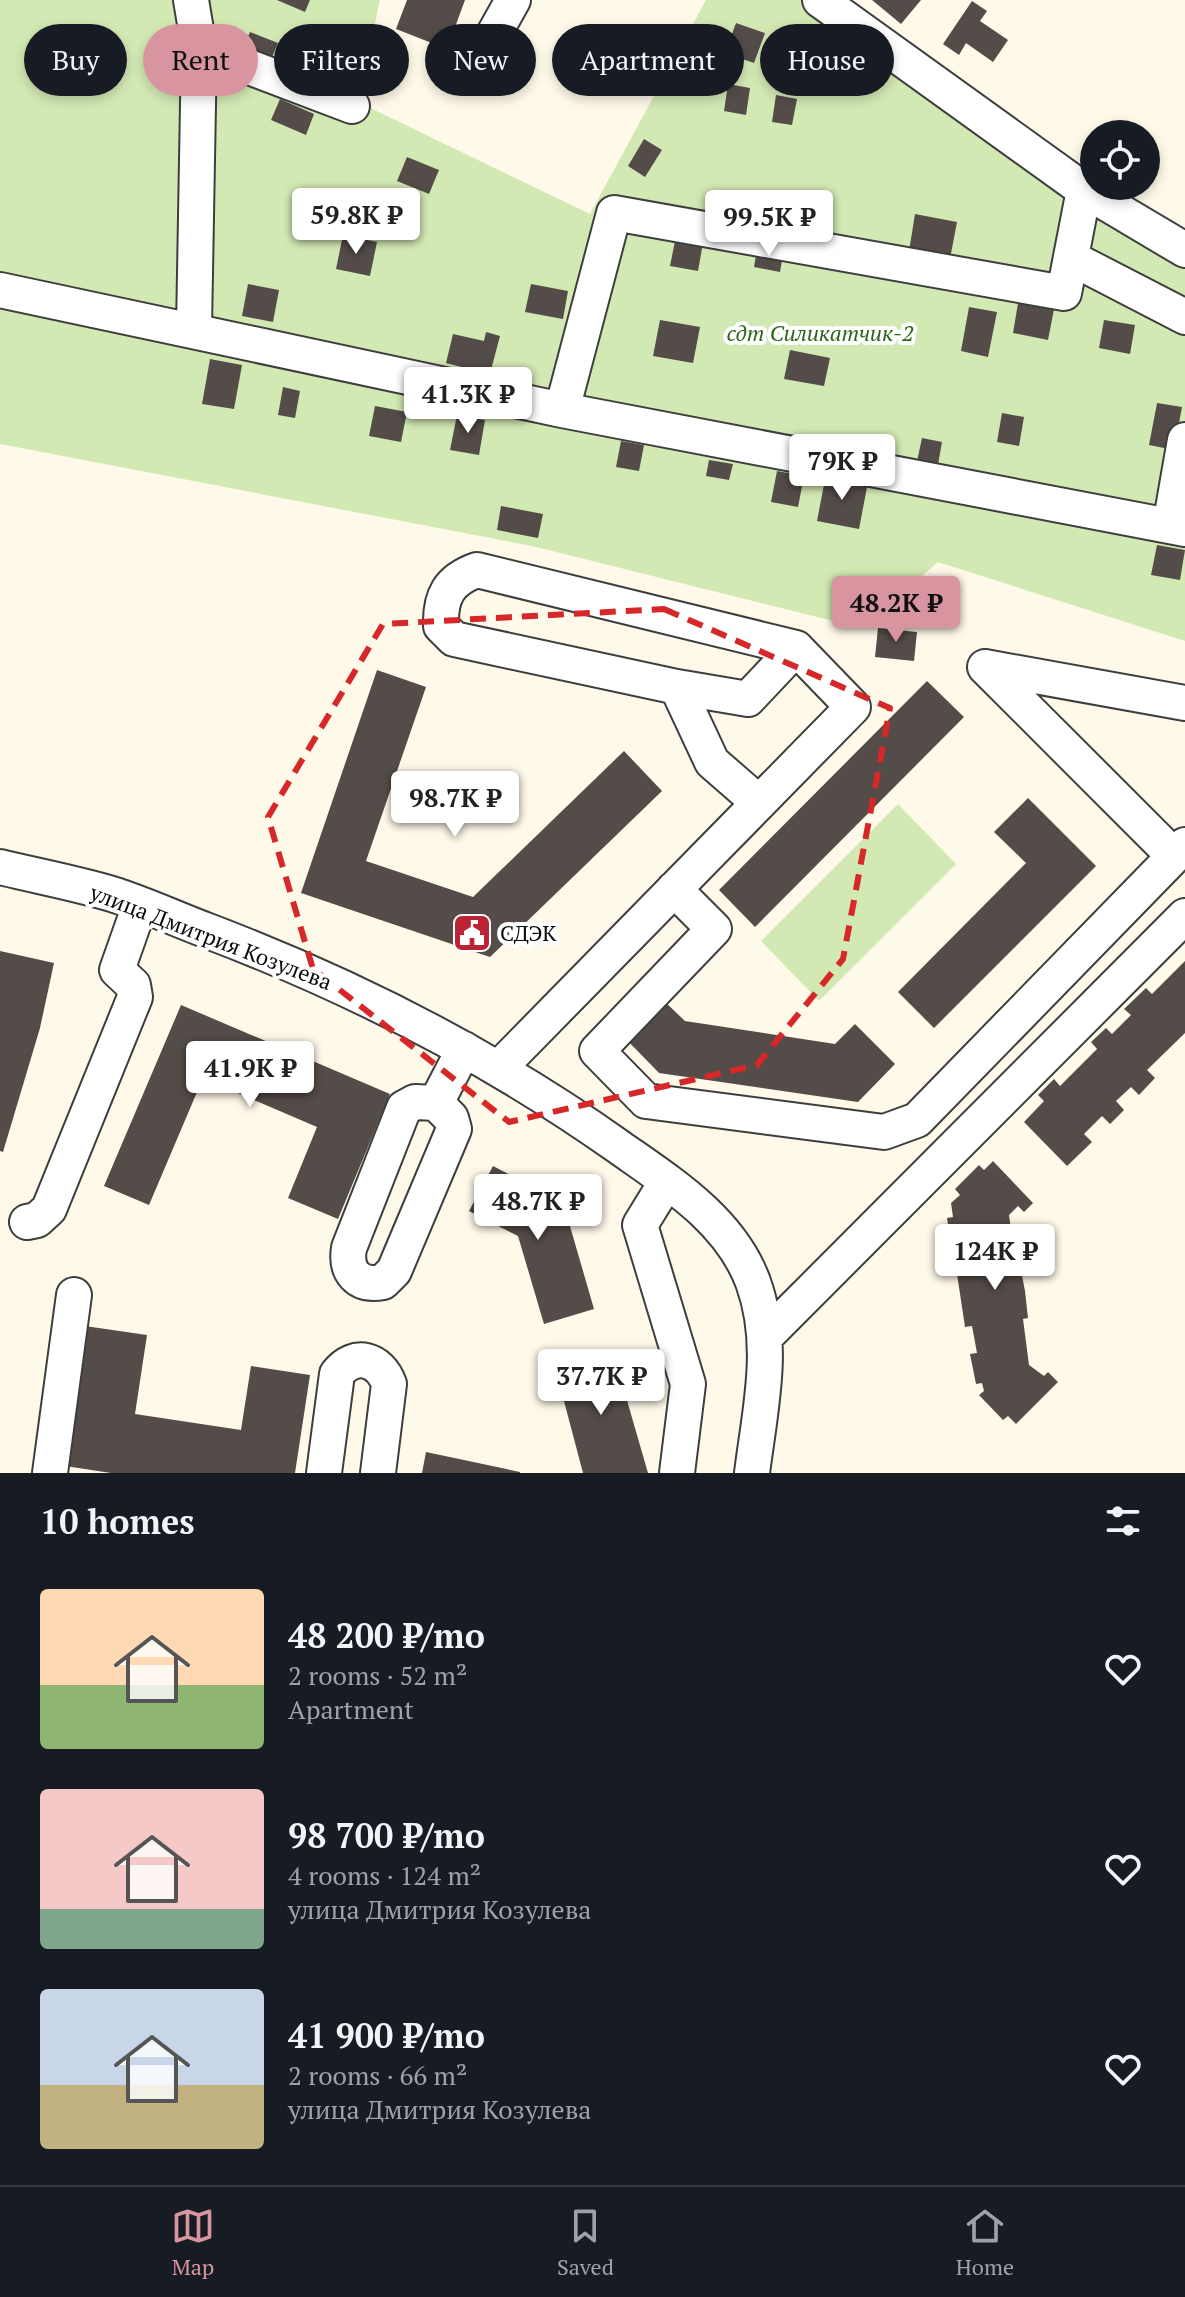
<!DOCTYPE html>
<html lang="en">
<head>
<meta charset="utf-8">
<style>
	:root { --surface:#171b24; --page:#242831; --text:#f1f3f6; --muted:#9ea1a6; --line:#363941; --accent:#d9959f }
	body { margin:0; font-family:"PT Serif",serif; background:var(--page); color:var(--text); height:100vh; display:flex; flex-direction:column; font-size:30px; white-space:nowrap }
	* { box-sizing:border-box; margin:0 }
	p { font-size:26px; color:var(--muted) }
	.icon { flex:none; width:44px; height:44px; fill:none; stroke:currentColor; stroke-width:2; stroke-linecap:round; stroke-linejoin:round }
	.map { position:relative; height:1473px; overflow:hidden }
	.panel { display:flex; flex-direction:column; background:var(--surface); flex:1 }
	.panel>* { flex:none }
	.guide { position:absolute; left:24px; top:24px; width:1138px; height:72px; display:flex; gap:16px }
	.buttons { position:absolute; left:1080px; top:120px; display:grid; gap:16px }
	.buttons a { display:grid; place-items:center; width:80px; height:80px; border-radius:50%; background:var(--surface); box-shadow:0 4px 12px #0003; font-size:40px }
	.price { position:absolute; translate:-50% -68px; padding:0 18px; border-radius:8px; background:#fff; color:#222; font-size:26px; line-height:52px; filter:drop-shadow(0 2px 4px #0008) }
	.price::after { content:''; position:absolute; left:50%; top:48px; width:24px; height:18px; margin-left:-12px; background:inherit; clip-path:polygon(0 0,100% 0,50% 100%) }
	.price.active { background:var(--accent); color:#111 }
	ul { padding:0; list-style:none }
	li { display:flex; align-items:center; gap:24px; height:200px; padding:0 40px }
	li span { display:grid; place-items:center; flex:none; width:224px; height:160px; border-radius:8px; color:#555 }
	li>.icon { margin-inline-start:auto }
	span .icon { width:96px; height:96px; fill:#fffc; stroke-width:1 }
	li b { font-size:34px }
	h2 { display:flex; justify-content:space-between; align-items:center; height:96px; padding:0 40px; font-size:34px }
	.tag { padding:0 28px; border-radius:36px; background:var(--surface); box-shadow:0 4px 12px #0003; font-size:28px; line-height:72px }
	.tag.active { background:var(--accent); color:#111 }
	.dock { display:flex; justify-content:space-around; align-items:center; height:112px; border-top:2px solid var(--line); background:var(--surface); font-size:22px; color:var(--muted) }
	.dock a { display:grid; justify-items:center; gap:4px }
	.dock .active { color:var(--accent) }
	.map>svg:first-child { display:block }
	.green { fill:#d3e9b4 }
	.building { fill:#544c48 }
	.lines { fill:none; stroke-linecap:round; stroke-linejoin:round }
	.minor-casing { stroke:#3e3e3e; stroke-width:38 }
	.minor { stroke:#fff; stroke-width:34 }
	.marked { fill:none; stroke:#d62828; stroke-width:6; stroke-dasharray:16 10; stroke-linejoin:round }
	.labels { text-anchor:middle; stroke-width:8; stroke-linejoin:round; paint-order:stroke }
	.park-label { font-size:22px; font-style:italic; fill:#2f631c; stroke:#fff }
	.poi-label { font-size:22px; fill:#0b0b0b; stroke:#fff; text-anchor:start }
	.street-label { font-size:22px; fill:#0b0b0b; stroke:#fff }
</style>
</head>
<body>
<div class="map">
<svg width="1185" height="1473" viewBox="0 0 1185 1473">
	<rect width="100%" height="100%" fill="#fff9ea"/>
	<!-- green -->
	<path class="green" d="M 0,0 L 380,0 L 358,102 L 590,214 L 706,0 L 802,0 L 1100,217 L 1185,268 L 1185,641 L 938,562 L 862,628 L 532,546 L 0,444 Z
		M 898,804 L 956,864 L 819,1001 L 761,941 Z"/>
	<!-- building -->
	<path class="building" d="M 277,0 L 310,0 L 305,12 Z
		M 407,0 L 465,0 L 447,49 L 396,29 Z
		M 872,0 L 921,0 L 901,24 Z
		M 972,1 L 987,11 L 980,21 L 1008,40 L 993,62 L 966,43 L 959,55 L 943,44 Z
		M 736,23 L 765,33 L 754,63 L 725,53 Z
		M 250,32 L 278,43 L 269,64 L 241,52 Z
		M 202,74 L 230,74 L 230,94 L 202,93 Z
		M 728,84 L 750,88 L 746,115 L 724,111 Z
		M 776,95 L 797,99 L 792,125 L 772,122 Z
		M 280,99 L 314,114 L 306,135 L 271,120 Z
		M 644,139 L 662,150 L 645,177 L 628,166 Z
		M 407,157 L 439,170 L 429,194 L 397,181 Z
		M 915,214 L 957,222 L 950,259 L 909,251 Z
		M 677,231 L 704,237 L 698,271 L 670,266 Z
		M 343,235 L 377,242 L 370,276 L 336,269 Z
		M 758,244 L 784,249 L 780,272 L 754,267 Z
		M 248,284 L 279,290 L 273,322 L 242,316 Z
		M 531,284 L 568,291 L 563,319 L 525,312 Z
		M 1019,297 L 1055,304 L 1048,340 L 1013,333 Z
		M 969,307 L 997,312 L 988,357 L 961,351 Z
		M 660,320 L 700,327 L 693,363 L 653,356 Z
		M 1104,320 L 1135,325 L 1130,354 L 1099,348 Z
		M 486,332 L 500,336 L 487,385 L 474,382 L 477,371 L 446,363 L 453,334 L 484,341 Z
		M 790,350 L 830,358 L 824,386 L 784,379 Z
		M 210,359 L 242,365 L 234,409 L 202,404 Z
		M 283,387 L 300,391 L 295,418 L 278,415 Z
		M 1157,403 L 1182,407 L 1174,450 L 1149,445 Z
		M 375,406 L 407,412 L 401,442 L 369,436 Z
		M 1002,413 L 1024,417 L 1019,446 L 997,442 Z
		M 457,415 L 485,420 L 479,455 L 450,450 Z
		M 922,438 L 942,442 L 937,470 L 916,466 Z
		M 621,441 L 644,445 L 639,471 L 616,467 Z
		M 709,460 L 733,464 L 729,480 L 706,476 Z
		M 777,471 L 804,476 L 798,507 L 771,502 Z
		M 826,474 L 868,482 L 859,529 L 817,521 Z
		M 501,506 L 543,514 L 538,538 L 497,530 Z
		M 1157,545 L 1185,550 L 1180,580 L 1151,575 Z
		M 878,628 L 917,632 L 914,661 L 875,657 Z
		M 377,670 L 426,687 L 366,861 L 473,897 L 624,751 L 662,791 L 490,957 L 301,893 Z
		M 927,681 L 964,717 L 755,927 L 719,890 Z
		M 1028,798 L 1096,866 L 934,1028 L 898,992 L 1026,863 L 994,832 Z
		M 0,951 L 54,963 L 40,1028 L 3,1152 L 0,1151 Z
		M 1185,961 L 1185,1033 L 1147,1070 L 1155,1078 L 1139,1095 L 1131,1087 L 1116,1101 L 1124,1110 L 1110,1124 L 1102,1116 L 1084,1134 L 1092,1142 L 1067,1166 L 1024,1122 L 1044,1101 L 1038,1095 L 1054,1079 L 1060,1086 L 1097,1049 L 1091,1042 L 1106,1028 L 1112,1034 L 1131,1015 L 1124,1009 L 1146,988 L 1152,994 Z
		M 663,1000 L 685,1021 L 835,1044 L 855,1024 L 895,1064 L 858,1102 L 659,1073 L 624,1037 Z
		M 181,1005 L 390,1094 L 338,1219 L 288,1198 L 317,1127 L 203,1078 L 149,1205 L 104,1186 Z
		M 993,1161 L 1033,1203 L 1024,1212 L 1018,1206 L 1009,1215 L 1016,1265 L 1020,1265 L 1025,1291 L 1028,1318 L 1023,1319 L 1029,1365 L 1044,1376 L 1048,1372 L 1058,1382 L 1016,1424 L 1008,1416 L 1003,1420 L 979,1395 L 984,1391 L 982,1383 L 976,1384 L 970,1354 L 977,1353 L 972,1326 L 965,1327 L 957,1274 L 963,1273 L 959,1248 L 958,1244 L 951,1245 L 947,1218 L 953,1217 L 951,1203 L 960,1195 L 955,1189 L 979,1165 L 984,1170 Z
		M 493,1166 L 563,1202 L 594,1309 L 544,1324 L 518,1236 L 469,1211 Z
		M 85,1326 L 147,1335 L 135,1414 L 241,1430 L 251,1366 L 310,1375 L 295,1473 L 111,1473 L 65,1466 Z
		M 613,1352 L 648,1473 L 583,1473 L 555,1367 Z
		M 426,1452 L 520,1472 L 520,1473 L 422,1473 Z"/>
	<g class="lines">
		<!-- minor casing -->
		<g class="minor-casing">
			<path id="minor" d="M 191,0 L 199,48 L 194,329
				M 820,0 L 1084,190 L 1185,250
				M 199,48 L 352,106
				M 476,66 L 513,0
				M 1071,258 L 1185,317
				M 0,290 L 562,410 L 1185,529
				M 562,410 L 614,213 L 1064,293 L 1084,190
				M 1170,526 L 1185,440
				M 985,667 L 1174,856
				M 985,667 L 1185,703
				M 677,687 L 748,699 L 796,648 L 477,570 C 449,580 440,596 441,626 L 454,639 L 677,687 L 712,762 L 759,803
				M 0,867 C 37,876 75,883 112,894 C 144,904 176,919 208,931 C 353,986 492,1057 619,1147 C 670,1183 730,1220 753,1282 C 776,1345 760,1409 752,1473
				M 674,889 L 714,929 L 597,1051 L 646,1101 L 884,1132 L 917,1120 L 1185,845
				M 498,1069 L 853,707 L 796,648
				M 436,1103 L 415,1102 L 404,1108 L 349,1248 C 345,1272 358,1287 383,1282 L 394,1271 L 454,1129 L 451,1118 L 436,1103 L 464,1049
				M 667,1181 L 640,1225 L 688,1384 L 677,1473
				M 27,1222 L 37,1220 L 49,1209 L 135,997 L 133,985 L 117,970 L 140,905
				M 766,1336 L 1185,916
				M 50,1473 L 74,1295
				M 324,1473 L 337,1374 C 355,1351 380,1359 389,1384 L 378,1473"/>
		</g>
		<!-- minor -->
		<use href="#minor" class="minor"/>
	</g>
	<!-- marked area -->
	<path class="marked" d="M 664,609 L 890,708 L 843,959 L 757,1065 L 509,1122 L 313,969 L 268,817 L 383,624 Z"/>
	<!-- icons -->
	<defs>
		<g id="civic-square" transform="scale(2)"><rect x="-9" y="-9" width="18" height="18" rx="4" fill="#bc2334" stroke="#fff"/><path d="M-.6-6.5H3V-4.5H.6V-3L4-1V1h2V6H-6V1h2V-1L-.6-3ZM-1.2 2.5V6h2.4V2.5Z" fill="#fff"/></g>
	</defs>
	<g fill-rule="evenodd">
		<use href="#civic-square" x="472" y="933"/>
	</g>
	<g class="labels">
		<!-- park labels -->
		<g class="park-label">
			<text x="820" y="341">сдт Силикатчик-2</text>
		</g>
		<!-- poi labels -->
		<g class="poi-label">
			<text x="500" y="941">СДЭК</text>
		</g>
		<!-- street labels -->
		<g class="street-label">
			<text transform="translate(211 937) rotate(21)" y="8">улица Дмитрия Козулева</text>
		</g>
	</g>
</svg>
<div class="buttons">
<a><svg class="icon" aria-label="locate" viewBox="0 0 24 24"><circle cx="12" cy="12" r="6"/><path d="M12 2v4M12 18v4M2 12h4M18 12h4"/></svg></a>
</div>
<b class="price" style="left:356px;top:256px">59.8K ₽</b>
<b class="price" style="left:769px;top:258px">99.5K ₽</b>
<b class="price" style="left:468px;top:435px">41.3K ₽</b>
<b class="price" style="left:842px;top:502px">79K ₽</b>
<b class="price active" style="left:896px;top:644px">48.2K ₽</b>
<b class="price" style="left:455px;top:839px">98.7K ₽</b>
<b class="price" style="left:250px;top:1109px">41.9K ₽</b>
<b class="price" style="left:538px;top:1242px">48.7K ₽</b>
<b class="price" style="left:995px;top:1292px">124K ₽</b>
<b class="price" style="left:601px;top:1417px">37.7K ₽</b>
<div class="guide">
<a class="tag">Buy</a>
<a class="tag active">Rent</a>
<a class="tag">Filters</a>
<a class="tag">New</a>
<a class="tag">Apartment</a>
<a class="tag">House</a>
</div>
</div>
<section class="panel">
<h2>10 homes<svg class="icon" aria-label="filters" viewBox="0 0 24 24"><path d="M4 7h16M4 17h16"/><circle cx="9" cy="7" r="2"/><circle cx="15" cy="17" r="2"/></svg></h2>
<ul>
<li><span style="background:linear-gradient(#ffd9b3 60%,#8fb573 0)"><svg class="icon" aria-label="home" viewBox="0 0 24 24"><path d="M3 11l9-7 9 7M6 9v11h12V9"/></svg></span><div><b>48 200 ₽/mo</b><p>2 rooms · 52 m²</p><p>Apartment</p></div><svg class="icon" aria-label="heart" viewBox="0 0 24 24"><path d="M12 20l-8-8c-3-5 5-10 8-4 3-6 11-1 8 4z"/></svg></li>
<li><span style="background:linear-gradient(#f6c9c9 75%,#7fa58c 0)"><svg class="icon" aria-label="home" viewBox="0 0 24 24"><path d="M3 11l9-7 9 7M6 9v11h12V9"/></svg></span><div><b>98 700 ₽/mo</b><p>4 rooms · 124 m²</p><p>улица Дмитрия Козулева</p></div><svg class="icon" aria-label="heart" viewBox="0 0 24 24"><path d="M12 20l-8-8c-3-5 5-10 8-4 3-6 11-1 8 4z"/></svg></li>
<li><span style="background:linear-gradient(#c9d6e8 60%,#c2b280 0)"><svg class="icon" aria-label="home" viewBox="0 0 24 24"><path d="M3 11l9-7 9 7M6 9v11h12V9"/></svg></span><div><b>41 900 ₽/mo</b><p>2 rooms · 66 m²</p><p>улица Дмитрия Козулева</p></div><svg class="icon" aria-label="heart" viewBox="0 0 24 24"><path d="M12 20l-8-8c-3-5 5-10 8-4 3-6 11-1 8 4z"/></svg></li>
</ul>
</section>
<nav class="dock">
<a class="active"><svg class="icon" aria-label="map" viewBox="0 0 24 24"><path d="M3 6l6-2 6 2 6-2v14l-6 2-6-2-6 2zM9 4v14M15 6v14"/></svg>Map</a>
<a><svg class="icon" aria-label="saved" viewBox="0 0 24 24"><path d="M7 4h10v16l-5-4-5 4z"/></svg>Saved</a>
<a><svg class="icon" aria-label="home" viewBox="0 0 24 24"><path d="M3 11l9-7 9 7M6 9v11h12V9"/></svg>Home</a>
</nav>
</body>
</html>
